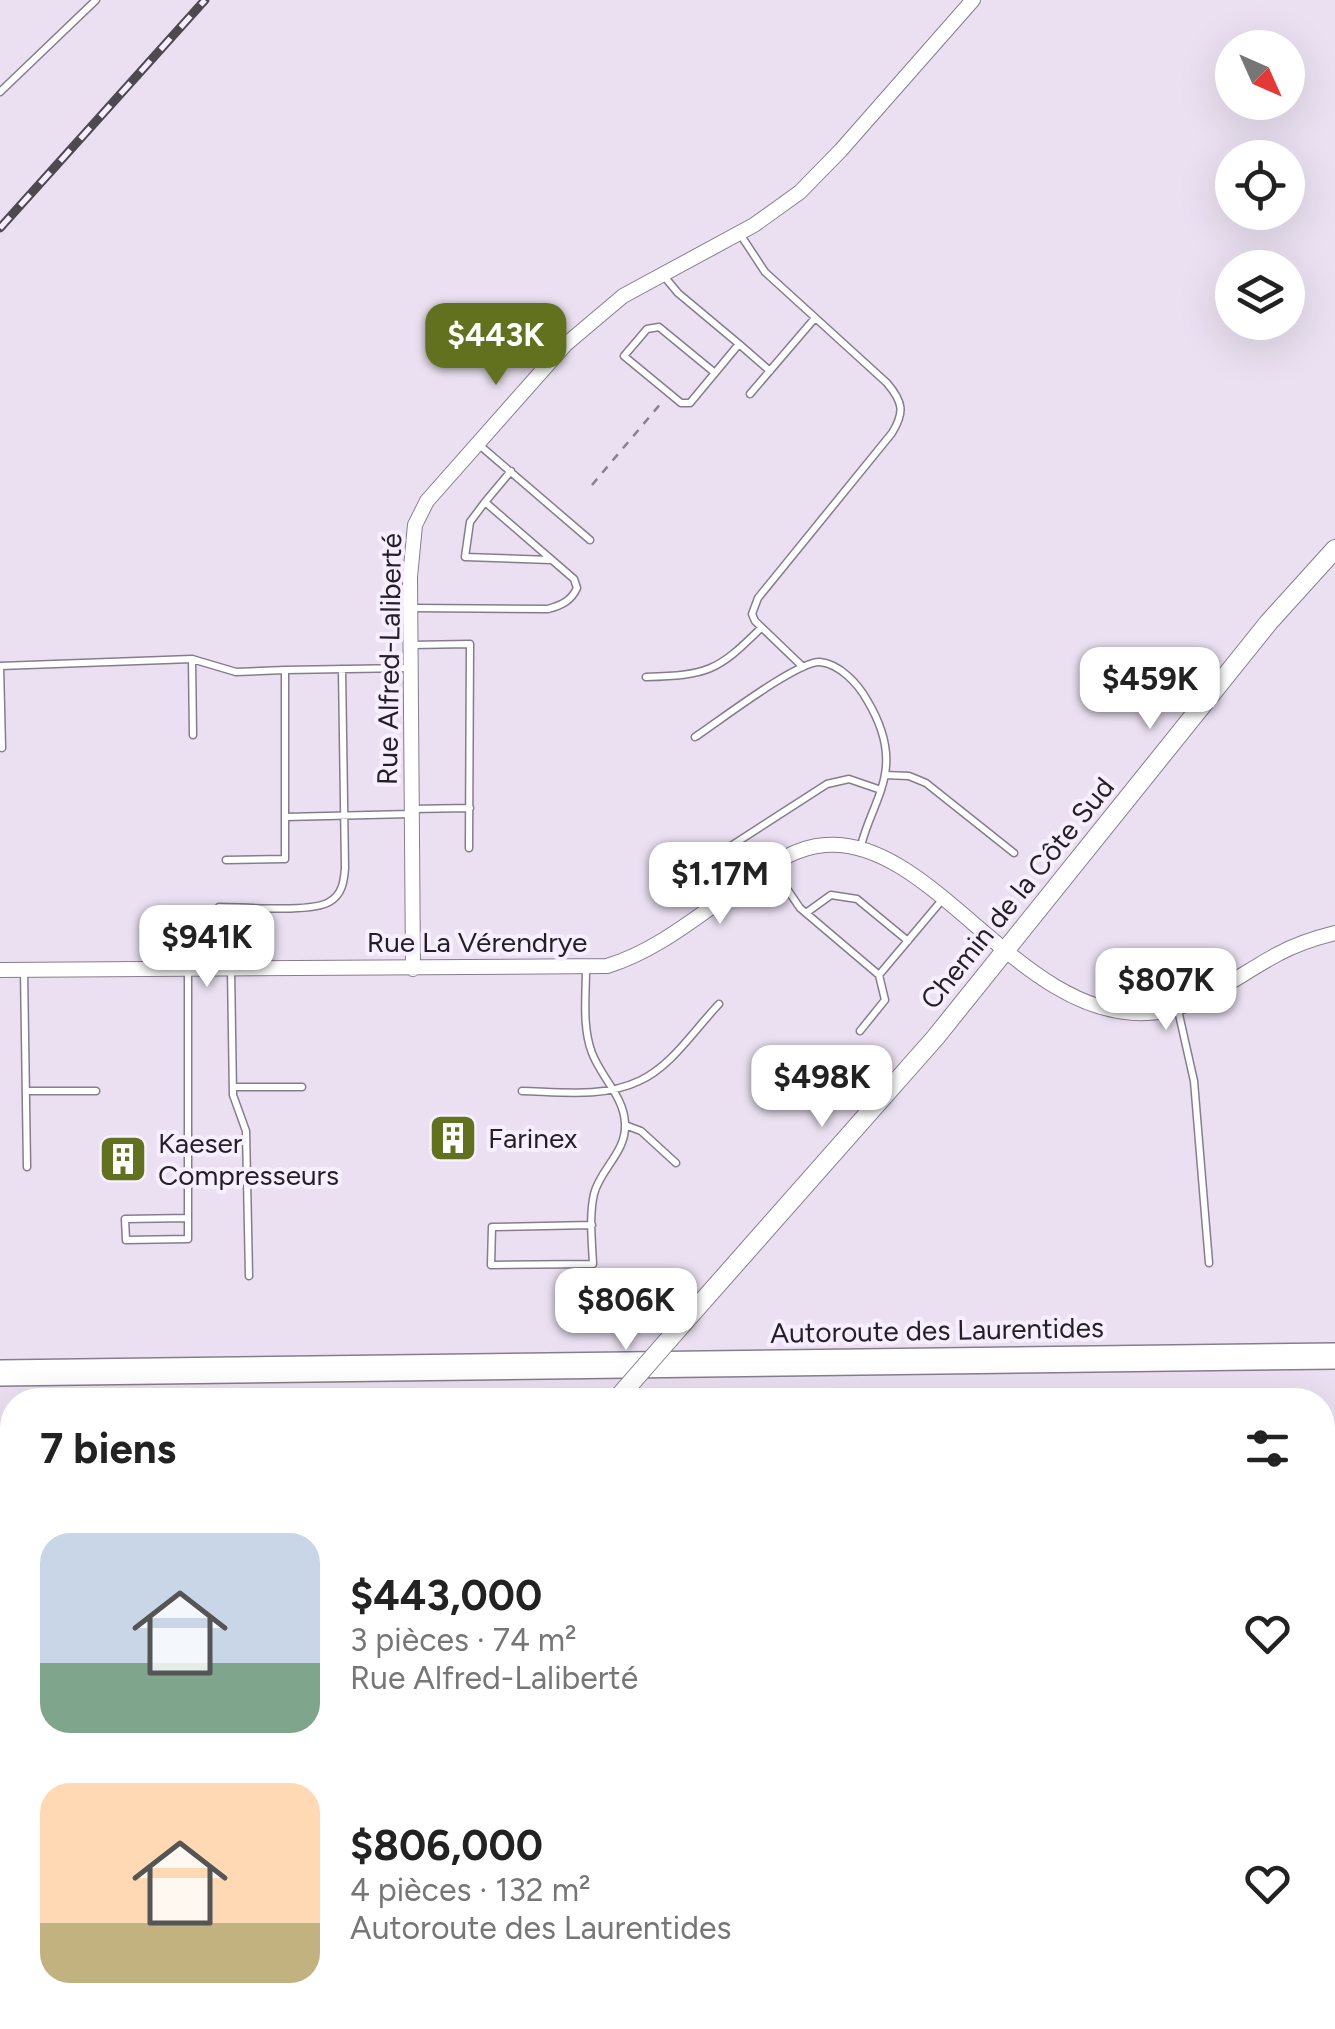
<!DOCTYPE html>
<html lang="fr">
<head>
<meta charset="utf-8">
<style>
	:root { --surface:#fff; --page:#f6f6f6; --text:#222; --muted:#767676; --accent:#61711d }
	body { margin:0; font-family:Figtree,sans-serif; background:var(--page); color:var(--text); height:100vh; display:flex; flex-direction:column; font-size:38px; white-space:nowrap }
	* { box-sizing:border-box; margin:0 }
	p { font-size:32px; color:var(--muted) }
	.icon { flex:none; width:55px; height:55px; fill:none; stroke:currentColor; stroke-width:2; stroke-linecap:round; stroke-linejoin:round }
	.map { position:relative; flex:1; overflow:hidden }
	.side { position:absolute; left:0px; top:1388px; width:1335px; height:642px; display:flex; flex-direction:column; background:var(--surface); border-radius:40px 40px 0 0; box-shadow:0 10px 40px #0002 }
	.side>* { flex:none }
	.needle { width:65px; rotate:135deg }
	.buttons { position:absolute; left:1215px; top:30px; display:grid; gap:20px }
	.buttons a { display:grid; place-items:center; width:90px; height:90px; border-radius:50%; background:var(--surface); box-shadow:0 10px 40px #0002; font-size:50px }
	.price { position:absolute; translate:-50% -85px; padding:0 22px; border-radius:20px; background:#fff; color:#222; font-size:32px; line-height:65px; filter:drop-shadow(0 2px 5px #0008) }
	.price::after { content:''; position:absolute; left:50%; top:60px; width:30px; height:22px; margin-left:-15px; background:inherit; clip-path:polygon(0 0,100% 0,50% 100%) }
	.price.selected { background:var(--accent); color:#fff }
	ul { padding:0; list-style:none }
	li { display:flex; align-items:center; gap:30px; height:250px; padding:0 40px }
	li span { display:grid; place-items:center; flex:none; width:280px; height:200px; border-radius:30px; color:#555 }
	li>.icon { margin-inline-start:auto }
	span .icon { width:120px; height:120px; fill:#fffc; stroke-width:1 }
	li b { font-size:42px }
	h2 { display:flex; justify-content:space-between; align-items:center; height:120px; padding:0 40px; font-size:42px }
	.map>svg:first-child { display:block }
	.lines { fill:none; stroke-linecap:round; stroke-linejoin:round }
	.river { stroke:#b791d0; stroke-width:30 }
	.service-casing { stroke:#867d8c; stroke-width:9 }
	.minor-casing { stroke:#867d8c; stroke-width:16 }
	.tertiary-casing { stroke:#867d8c; stroke-width:20 }
	.motorway-casing { stroke:#867d8c; stroke-width:28 }
	.path { stroke:#88818c; stroke-width:2.5; stroke-dasharray:8 8; stroke-linecap:butt }
	.service { stroke:#fff; stroke-width:6 }
	.minor { stroke:#fff; stroke-width:14 }
	.tertiary { stroke:#fff; stroke-width:18 }
	.motorway { stroke:#fff; stroke-width:25 }
	.rail-casing { stroke:#4e4851; stroke-width:9 }
	.rail { stroke:#f7eeff; stroke-width:5; stroke-dasharray:15; stroke-linecap:butt }
	.tertiary-bridge-casing { stroke:#867d8c; stroke-width:20; stroke-linecap:butt }
	.tertiary-bridge { stroke:#fff; stroke-width:18 }
	.labels { text-anchor:middle; stroke-width:8; stroke-linejoin:round; paint-order:stroke }
	.street-label { font-size:28px; fill:#231f25; stroke:#f7eeff }
	.poi-label { font-size:28px; fill:#231f25; stroke:#f7eeff; text-anchor:start }
</style>
</head>
<body>
<div class="map">
<svg width="1335" height="2029" viewBox="0 0 1335 2029">
	<rect width="100%" height="100%" fill="#eae0f1"/>
	<g class="lines">
		<!-- river -->
		<path class="river" d="M 1322,1541 L 1335,1541"/>
		<!-- service casing -->
		<g class="service-casing">
			<path id="service" d="M 0,92 L 96,0
				M 740,234 L 765,272 L 887,383 C 903,402 905,412 892,433 L 758,598 L 752,614 L 755,621 L 803,667
				M 663,275 L 678,293 L 739,344 L 690,403 L 681,403 L 624,356 L 647,329 L 659,327 L 715,373
				M 739,344 L 770,371
				M 750,394 L 815,318
				M 477,443 L 590,540
				M 485,502 L 470,522 L 465,557 L 551,560
				M 410,608 L 548,609 C 562,605 571,601 577,588 L 574,579 L 485,502 L 511,471
				M 410,645 L 470,644 L 469,848
				M 192,659 L 193,735
				M 409,668 L 285,670 L 285,817 L 410,814
				M 646,677 C 707,675 717,672 761,628
				M 695,737 C 718,722 797,661 820,662 C 840,664 858,684 867,700 C 879,720 888,742 886,766 C 884,794 867,819 861,846
				M 2,748 L 0,666 L 192,659 L 236,672 L 285,670
				M 885,775 L 909,776 L 926,783 L 1014,853
				M 411,809 L 470,808
				M 226,860 L 285,859 L 285,817
				M 703,864 L 827,784 L 849,779 L 881,790
				M 772,867 L 800,908 L 879,975 L 942,900
				M 806,913 L 831,895 L 857,899 L 908,941
				M 219,966 L 219,907 C 242,907 311,913 329,902 C 342,895 344,882 345,868 L 342,669
				M 586,968 C 586,996 582,1027 592,1053 C 601,1077 624,1097 625,1123 C 627,1152 600,1169 594,1194 C 589,1216 592,1241 593,1264 L 491,1265 L 492,1227 L 592,1225
				M 231,969 L 233,1095 L 246,1131 L 249,1276
				M 24,970 L 27,1167
				M 188,971 L 188,1239 L 126,1240 L 125,1219 L 188,1218
				M 1178,1010 L 1194,1081 L 1209,1263
				M 860,1031 L 885,1000 L 879,975
				M 233,1087 L 302,1087
				M 26,1091 L 96,1091
				M 522,1091 C 560,1092 604,1098 639,1081 C 671,1067 695,1029 719,1004
				M 625,1125 L 641,1131 L 676,1163
				M 1322,1585 L 1335,1585
				M 1322,1799 L 1335,1798"/>
		</g>
		<!-- minor casing -->
		<g class="minor-casing">
			<path id="minor" d="M 413,969 L 410,577 L 415,525 L 427,501 L 565,345 L 623,296 L 754,225 L 800,192 L 841,150 L 973,0
				M 0,970 L 607,966 C 657,951 700,914 744,884 C 768,867 794,847 825,845 C 933,836 1019,1019 1147,1013 C 1197,1011 1236,976 1278,954 C 1296,944 1315,938 1335,933
				M 0,1764 L 12,1764"/>
		</g>
		<!-- tertiary casing -->
		<g class="tertiary-casing">
			<path id="tertiary" d="M 671,1337 L 935,1038 L 1269,622 L 1335,549
				M 1322,1941 L 1335,1939
				M 1322,1971 L 1335,1970
				M 0,2000 L 12,2000
				M 0,2027 L 103,2029
				M 187,2029 L 671,2024 L 900,2018"/>
		</g>
		<!-- motorway casing -->
		<g class="motorway-casing">
			<path id="motorway" d="M 0,1373 L 1335,1356
				M 1322,1465 L 1335,1465
				M 0,1477 L 12,1477"/>
		</g>
		<!-- path -->
		<path class="path" d="M 592,485 L 662,402
			M 683,869 L 700,894"/>
		<!-- service -->
		<use href="#service" class="service"/>
		<!-- minor -->
		<use href="#minor" class="minor"/>
		<!-- tertiary -->
		<use href="#tertiary" class="tertiary"/>
		<!-- motorway -->
		<use href="#motorway" class="motorway"/>
		<!-- rail casing -->
		<g class="rail-casing">
			<path id="rail" d="M 0,228 L 205,0"/>
		</g>
		<!-- rail -->
		<use href="#rail" class="rail"/>
		<!-- tertiary-bridge casing -->
		<g class="tertiary-bridge-casing">
			<path id="tertiary-bridge" d="M 616,1400 L 671,1337"/>
		</g>
		<!-- tertiary-bridge -->
		<use href="#tertiary-bridge" class="tertiary-bridge"/>
	</g>
	<!-- icons -->
	<defs>
		<g id="building-square" transform="scale(2.5)"><rect x="-9" y="-9" width="18" height="18" rx="4" fill="#61711d" stroke="#f7eeff"/><path d="M-4-6H4V6H1V3H-1V6H-4ZM-2.5-4.3h1.7v1.8h-1.7ZM.8-4.3h1.7v1.8H.8ZM-2.5-1h1.7V.8h-1.7ZM.8-1h1.7V.8H.8Z" fill="#fff"/></g>
	</defs>
	<g fill-rule="evenodd">
		<use href="#building-square" x="453" y="1138"/>
		<use href="#building-square" x="123" y="1159"/>
	</g>
	<g class="labels">
		<!-- street labels -->
		<g class="street-label">
			<text transform="translate(389 659) rotate(-89)" y="10">Rue Alfred-Laliberté</text>
			<text transform="translate(1017 893) rotate(-51)" y="10">Chemin de la Côte Sud</text>
			<text x="477" y="952">Rue La Vérendrye</text>
			<text transform="translate(937 1330) rotate(-1)" y="10">Autoroute des Laurentides</text>
		</g>
		<!-- poi labels -->
		<g class="poi-label">
			<text x="488" y="1148">Farinex</text>
			<text x="158" y="1153">Kaeser<tspan x="158" dy="32">Compresseurs</tspan></text>
		</g>
	</g>
</svg>
<div class="buttons">
<a><svg class="needle" viewBox="-14 -14 28 28"><path d="M0-13l5 13h-10z" fill="#e53935"/><path d="M0 13l5-13h-10z" fill="#767676"/></svg></a>
<a><svg class="icon" aria-label="locate" viewBox="0 0 24 24"><circle cx="12" cy="12" r="6"/><path d="M12 2v4M12 18v4M2 12h4M18 12h4"/></svg></a>
<a><svg class="icon" aria-label="layers" viewBox="0 0 24 24"><path d="M12 4l9 5-9 5-9-5zM3 14l9 5 9-5"/></svg></a>
</div>
<b class="price selected" style="left:496px;top:388px">$443K</b>
<b class="price" style="left:1150px;top:732px">$459K</b>
<b class="price" style="left:720px;top:927px">$1.17M</b>
<b class="price" style="left:207px;top:990px">$941K</b>
<b class="price" style="left:1166px;top:1033px">$807K</b>
<b class="price" style="left:822px;top:1130px">$498K</b>
<b class="price" style="left:626px;top:1353px">$806K</b>
<section class="side">
<h2>7 biens<svg class="icon" aria-label="filters" viewBox="0 0 24 24"><path d="M4 7h16M4 17h16"/><circle cx="9" cy="7" r="2"/><circle cx="15" cy="17" r="2"/></svg></h2>
<ul>
<li><span style="background:linear-gradient(#c9d6e8 65%,#7fa58c 0)"><svg class="icon" aria-label="home" viewBox="0 0 24 24"><path d="M3 11l9-7 9 7M6 9v11h12V9"/></svg></span><div><b>$443,000</b><p>3 pièces · 74 m²</p><p>Rue Alfred-Laliberté</p></div><svg class="icon" aria-label="heart" viewBox="0 0 24 24"><path d="M12 20l-8-8c-3-5 5-10 8-4 3-6 11-1 8 4z"/></svg></li>
<li><span style="background:linear-gradient(#ffd9b3 70%,#c2b280 0)"><svg class="icon" aria-label="home" viewBox="0 0 24 24"><path d="M3 11l9-7 9 7M6 9v11h12V9"/></svg></span><div><b>$806,000</b><p>4 pièces · 132 m²</p><p>Autoroute des Laurentides</p></div><svg class="icon" aria-label="heart" viewBox="0 0 24 24"><path d="M12 20l-8-8c-3-5 5-10 8-4 3-6 11-1 8 4z"/></svg></li>
</ul>
</section>
</div>
</body>
</html>
